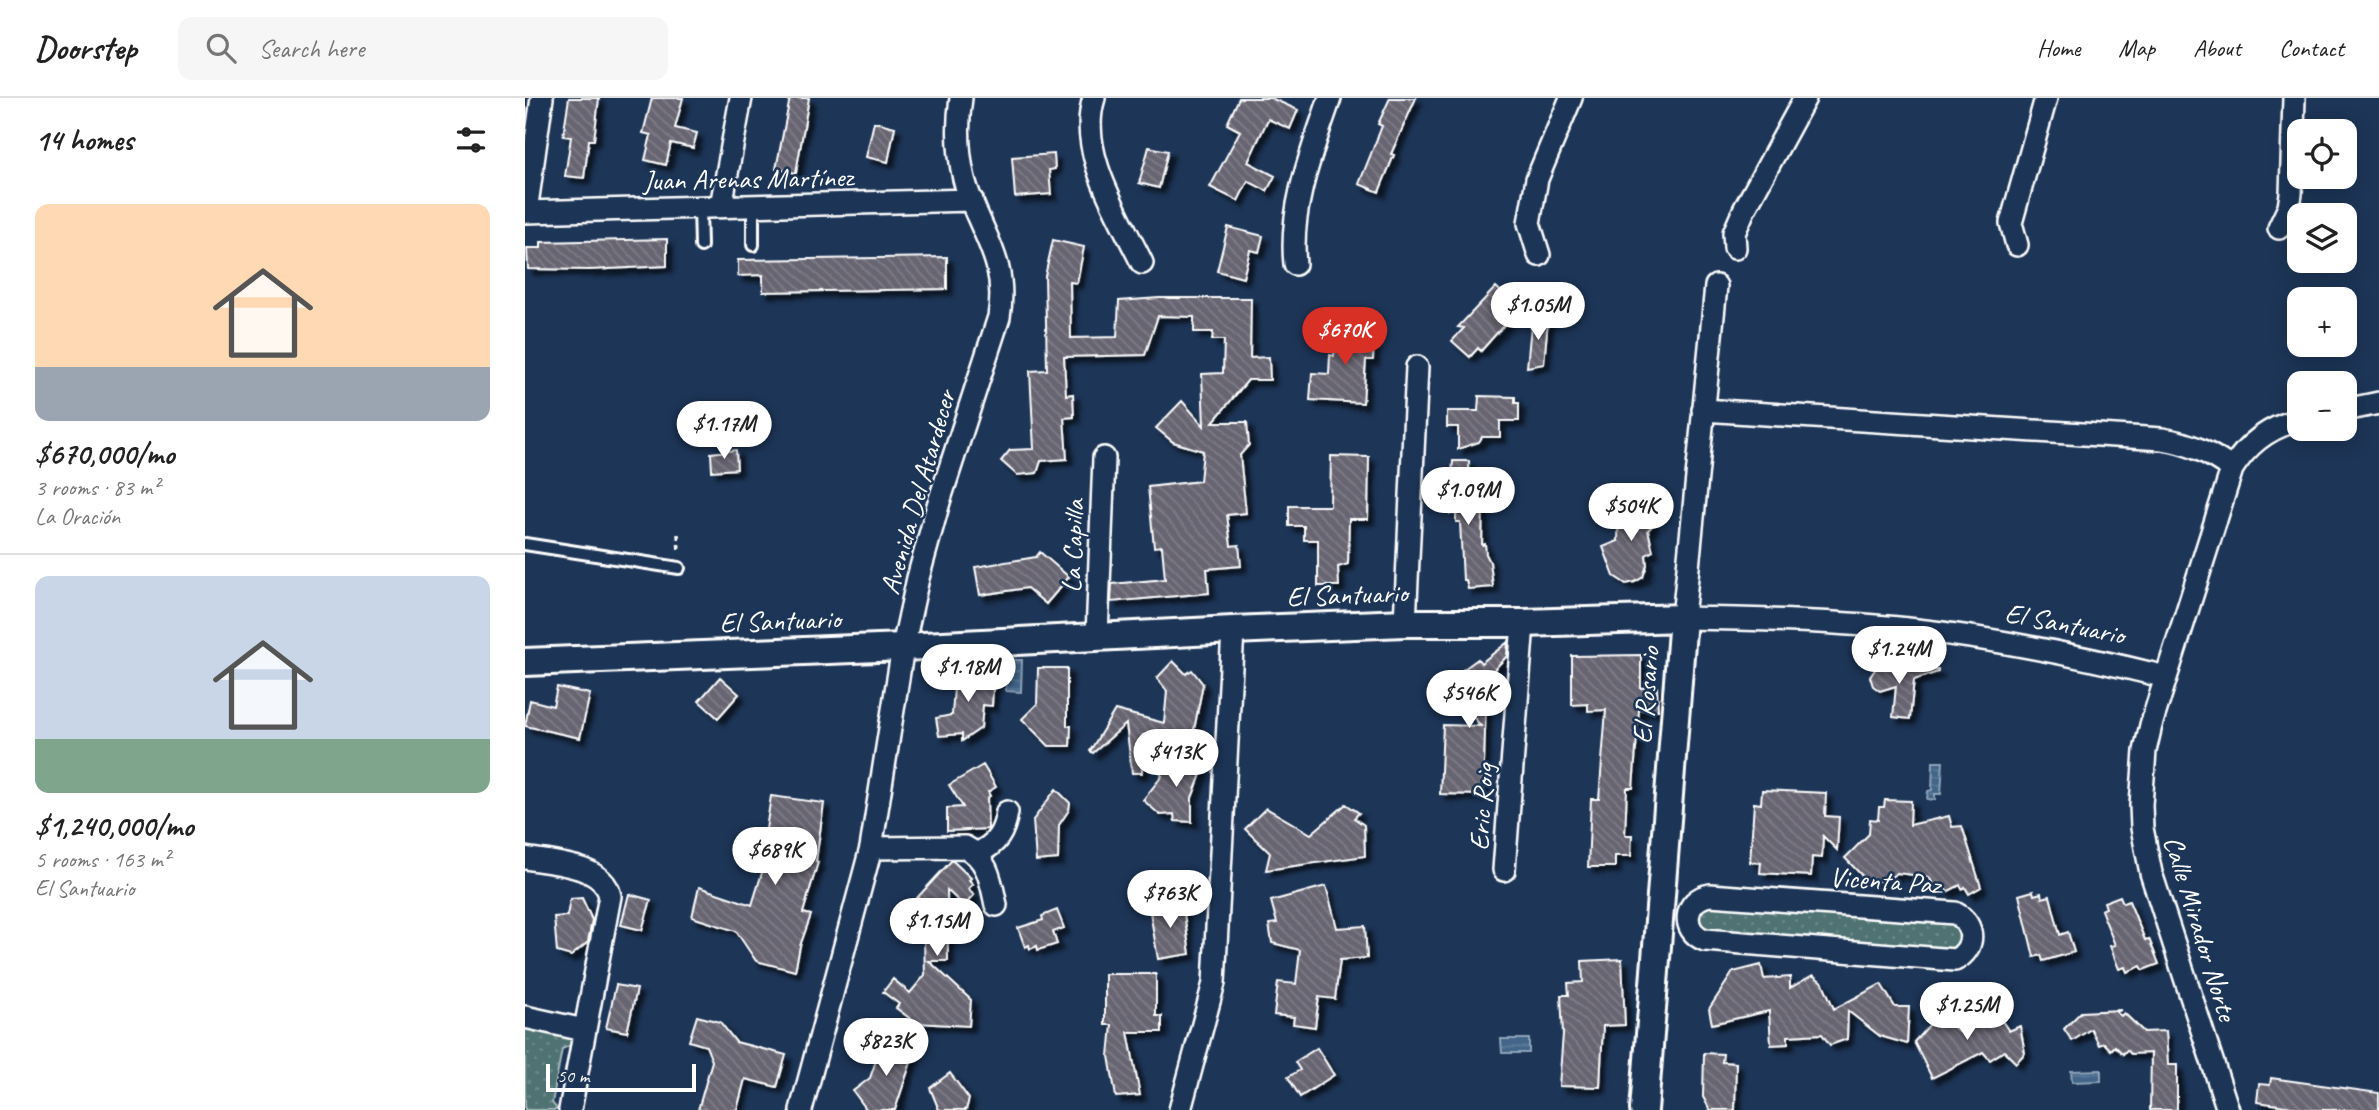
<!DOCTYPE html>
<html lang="en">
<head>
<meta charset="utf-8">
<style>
	:root { --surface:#fff; --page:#f6f6f6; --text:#222; --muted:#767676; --line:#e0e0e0; --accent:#d93025 }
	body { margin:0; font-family:Caveat,sans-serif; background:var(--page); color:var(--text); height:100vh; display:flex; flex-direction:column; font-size:26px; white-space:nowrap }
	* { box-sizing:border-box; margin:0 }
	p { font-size:23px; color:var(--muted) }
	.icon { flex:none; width:38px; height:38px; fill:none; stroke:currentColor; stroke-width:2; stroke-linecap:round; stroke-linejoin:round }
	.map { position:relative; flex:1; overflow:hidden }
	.sheet { display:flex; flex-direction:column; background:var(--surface); width:525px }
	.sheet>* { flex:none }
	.controls { position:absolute; left:1762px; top:21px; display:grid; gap:14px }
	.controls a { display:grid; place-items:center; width:70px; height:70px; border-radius:14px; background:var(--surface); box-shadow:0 4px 18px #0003; font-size:35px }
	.scale { position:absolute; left:21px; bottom:18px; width:150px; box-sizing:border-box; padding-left:7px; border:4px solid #fff; border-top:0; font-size:19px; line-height:24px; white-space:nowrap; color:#fff; -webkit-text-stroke:5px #1d3557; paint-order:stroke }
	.price { position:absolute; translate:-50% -60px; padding:0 16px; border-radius:24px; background:#fff; color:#222; font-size:23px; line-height:46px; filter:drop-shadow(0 2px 4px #0008) }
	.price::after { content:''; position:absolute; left:50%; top:42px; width:21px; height:16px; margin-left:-10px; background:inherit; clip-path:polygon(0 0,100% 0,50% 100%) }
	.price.selected { background:var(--accent); color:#fff }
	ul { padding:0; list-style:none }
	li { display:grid; align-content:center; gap:14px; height:371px; padding:0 35px }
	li+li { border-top:2px solid var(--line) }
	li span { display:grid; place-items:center; height:217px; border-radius:14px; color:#555 }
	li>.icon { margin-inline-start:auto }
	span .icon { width:126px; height:126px; fill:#fffc; stroke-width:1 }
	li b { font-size:30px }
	h2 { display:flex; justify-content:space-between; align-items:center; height:84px; padding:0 35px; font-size:30px }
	header { display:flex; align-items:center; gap:42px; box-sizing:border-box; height:98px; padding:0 35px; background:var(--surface); border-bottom:2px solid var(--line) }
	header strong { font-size:33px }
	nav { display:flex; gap:38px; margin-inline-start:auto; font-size:24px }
	.search { width:490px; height:63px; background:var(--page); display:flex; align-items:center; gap:18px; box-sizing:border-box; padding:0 24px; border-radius:14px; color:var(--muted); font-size:26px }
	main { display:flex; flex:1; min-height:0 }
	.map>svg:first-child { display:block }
	.park { fill:url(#park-dots); stroke:#a7b8b9; stroke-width:2 }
	.water { fill:url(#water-rules); stroke:#8ea3b8; stroke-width:2 }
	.building { fill:url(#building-back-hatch); stroke:#fff; stroke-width:2; filter:url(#shadow) }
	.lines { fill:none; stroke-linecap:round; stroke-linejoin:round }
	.service-casing { stroke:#fff; stroke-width:16 }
	.minor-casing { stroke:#fff; stroke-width:26 }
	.tertiary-casing { stroke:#fff; stroke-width:32 }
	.path { stroke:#fff; stroke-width:3.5; stroke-dasharray:5 5; stroke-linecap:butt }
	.service { stroke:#1d3557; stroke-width:10 }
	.minor { stroke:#1d3557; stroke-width:21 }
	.tertiary { stroke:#1d3557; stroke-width:26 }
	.labels { text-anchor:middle; stroke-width:5; stroke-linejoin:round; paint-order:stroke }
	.street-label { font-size:28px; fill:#fff; stroke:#1d3557 }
</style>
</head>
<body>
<header>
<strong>Doorstep</strong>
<div class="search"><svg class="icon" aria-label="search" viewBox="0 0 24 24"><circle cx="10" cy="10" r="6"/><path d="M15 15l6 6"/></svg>Search here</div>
<nav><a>Home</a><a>Map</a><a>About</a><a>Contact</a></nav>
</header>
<main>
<section class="sheet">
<h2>14 homes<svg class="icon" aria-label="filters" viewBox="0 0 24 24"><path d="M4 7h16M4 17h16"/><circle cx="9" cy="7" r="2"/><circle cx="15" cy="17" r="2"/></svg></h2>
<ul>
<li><span style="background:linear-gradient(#ffd9b3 75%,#9aa5b1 0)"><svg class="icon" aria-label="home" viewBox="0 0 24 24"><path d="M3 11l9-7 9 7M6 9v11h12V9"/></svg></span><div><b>$670,000/mo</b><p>3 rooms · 83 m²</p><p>La Oración</p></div></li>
<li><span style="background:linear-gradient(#c9d6e8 75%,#7fa58c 0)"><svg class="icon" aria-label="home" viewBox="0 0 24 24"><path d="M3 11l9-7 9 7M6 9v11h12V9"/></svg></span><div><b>$1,240,000/mo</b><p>5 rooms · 163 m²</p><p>El Santuario</p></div></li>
</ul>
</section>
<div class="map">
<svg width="1854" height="1012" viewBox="0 0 1854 1012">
	<defs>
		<pattern id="park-dots" width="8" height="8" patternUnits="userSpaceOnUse" patternTransform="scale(1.75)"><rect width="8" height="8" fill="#4f7273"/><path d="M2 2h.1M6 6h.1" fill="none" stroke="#698788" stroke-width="1.8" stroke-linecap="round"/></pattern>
		<pattern id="water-rules" width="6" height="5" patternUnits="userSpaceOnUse" patternTransform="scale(1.75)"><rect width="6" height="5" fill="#426589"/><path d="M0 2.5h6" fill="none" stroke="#5e7c9b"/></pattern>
		<pattern id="building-back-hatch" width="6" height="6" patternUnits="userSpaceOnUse" patternTransform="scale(1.75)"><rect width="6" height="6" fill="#686572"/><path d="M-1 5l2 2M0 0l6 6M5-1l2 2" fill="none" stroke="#7f7c87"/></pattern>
		<filter id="shadow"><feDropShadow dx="5.5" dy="5.5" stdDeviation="2" flood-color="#0009"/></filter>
	</defs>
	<rect width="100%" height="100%" fill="#1d3557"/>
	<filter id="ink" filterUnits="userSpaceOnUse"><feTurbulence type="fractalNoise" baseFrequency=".0143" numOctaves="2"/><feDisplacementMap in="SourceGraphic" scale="14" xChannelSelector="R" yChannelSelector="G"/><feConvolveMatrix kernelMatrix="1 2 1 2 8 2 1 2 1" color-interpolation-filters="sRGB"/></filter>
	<g filter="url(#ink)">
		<!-- park -->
		<path class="park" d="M 1182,805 L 1434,825 L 1437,844 L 1426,852 L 1188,837 L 1174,829 L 1173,812 Z
			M 0,926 L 44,934 L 51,945 L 37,951 L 27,1005 L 33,1012 L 0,1012 Z"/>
		<!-- water -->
		<path class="water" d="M 481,562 L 497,562 L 496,594 L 481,593 Z
			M 1408,664 L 1418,664 L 1416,696 L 1410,696 L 1410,702 L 1402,701 L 1403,693 L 1407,692 Z
			M 976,941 L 1004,941 L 1004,955 L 977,955 Z
			M 1576,972 L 1576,983 L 1547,984 L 1546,973 Z"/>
		<!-- building -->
		<path class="building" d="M 44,0 L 74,0 L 69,42 L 64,42 L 59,80 L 40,78 L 46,39 L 38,38 Z
			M 127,0 L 158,0 L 150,30 L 172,35 L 168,50 L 146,45 L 141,67 L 120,62 L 126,37 L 118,35 Z
			M 265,0 L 284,0 L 271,75 L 251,71 Z
			M 714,0 L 746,0 L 773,12 L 765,31 L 743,21 L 723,64 L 750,78 L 742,93 L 723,83 L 713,103 L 685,89 L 715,33 L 702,26 Z
			M 865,0 L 891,0 L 866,56 L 869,57 L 854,94 L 834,86 L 857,28 L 853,26 Z
			M 349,24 L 370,29 L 363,64 L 341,59 Z
			M 624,49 L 643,53 L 634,90 L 614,85 Z
			M 529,56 L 530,71 L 524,72 L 526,96 L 490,99 L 487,59 Z
			M 703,129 L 738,138 L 734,154 L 725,152 L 718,180 L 692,173 Z
			M 142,141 L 142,168 L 65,172 L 3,171 L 2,150 L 16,150 L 16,144 Z
			M 528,142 L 559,149 L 552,185 L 545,184 L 546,240 L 592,239 L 594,203 L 634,200 L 726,200 L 725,260 L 744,259 L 745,282 L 723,282 L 688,324 L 722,324 L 724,347 L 715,357 L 721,415 L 702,417 L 706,448 L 714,447 L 716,468 L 682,471 L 684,495 L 586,504 L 587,486 L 640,481 L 637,448 L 629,449 L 623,389 L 675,383 L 678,353 L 648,344 L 631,330 L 657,303 L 679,328 L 677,276 L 698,275 L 699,242 L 687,242 L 688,234 L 669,234 L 669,219 L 633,218 L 620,257 L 539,259 L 541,297 L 548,296 L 549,319 L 539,320 L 542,361 L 516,363 L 512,375 L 492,377 L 476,363 L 485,352 L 509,351 L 505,273 L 522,272 L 520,178 Z
			M 422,159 L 422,191 L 238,194 L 238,177 L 213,178 L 213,162 Z
			M 971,189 L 994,210 L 956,253 L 953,250 L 945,259 L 927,243 L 939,230 L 933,229 Z
			M 1007,217 L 1023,222 L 1019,266 L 1002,269 Z
			M 811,225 L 836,227 L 836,238 L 849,239 L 848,262 L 841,262 L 838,305 L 785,302 L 787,275 L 804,276 L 805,257 L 809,258 Z
			M 954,298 L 990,299 L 990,305 L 994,305 L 994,323 L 975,323 L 975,339 L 957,339 L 954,344 L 933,351 L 933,329 L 922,329 L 922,313 L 953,313 Z
			M 211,352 L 212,371 L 187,373 L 186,355 Z
			M 806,358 L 844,359 L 843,421 L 824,421 L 823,466 L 813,469 L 814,488 L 793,488 L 793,442 L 779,442 L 779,428 L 764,428 L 764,408 L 805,408 Z
			M 928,363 L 944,363 L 945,406 L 958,406 L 957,447 L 960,446 L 961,456 L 965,464 L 968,489 L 943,491 L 941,482 L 938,482 L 935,424 L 931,424 L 931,416 L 925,416 L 925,402 L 914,401 L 915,385 L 921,385 L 922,378 L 927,378 Z
			M 1117,400 L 1128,427 L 1123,432 L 1128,453 L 1121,457 L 1122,467 L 1118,479 L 1110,484 L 1101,486 L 1089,478 L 1078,449 L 1093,443 L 1094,409 Z
			M 515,454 L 544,479 L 521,506 L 502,490 L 455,497 L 450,469 L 511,459 Z
			M 983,544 L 982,558 L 963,578 L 967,582 L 969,601 L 961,602 L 958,697 L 915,696 L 918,627 L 956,628 L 922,588 L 936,578 L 932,576 L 953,561 L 956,565 Z
			M 1116,557 L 1116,590 L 1132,589 L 1133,612 L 1114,612 L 1108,690 L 1102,690 L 1100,737 L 1107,737 L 1106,758 L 1090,758 L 1090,769 L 1063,769 L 1066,701 L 1074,701 L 1081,612 L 1063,613 L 1063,606 L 1047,607 L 1047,558 Z
			M 648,563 L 661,576 L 667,572 L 678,586 L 668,637 L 618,637 L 617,675 L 607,675 L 601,626 L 568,655 L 565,653 L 590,612 L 639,625 L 642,593 L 632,580 Z
			M 513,570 L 542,570 L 542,628 L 546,628 L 545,648 L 524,648 L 497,621 L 512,606 Z
			M 1351,570 L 1413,572 L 1413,574 L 1389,582 L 1385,621 L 1368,619 L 1371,588 L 1355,593 L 1348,588 L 1345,579 Z
			M 450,573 L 469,574 L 467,608 L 458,607 L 456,630 L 437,643 L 437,636 L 414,638 L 411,620 L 427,617 L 430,575 L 450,576 Z
			M 195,579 L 214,596 L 193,620 L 174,603 Z
			M 32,589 L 65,596 L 55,640 L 0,628 L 5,602 L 28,608 Z
			M 656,654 L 678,671 L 667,700 L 667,724 L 650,723 L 649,716 L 635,717 L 618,702 L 637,678 L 633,672 Z
			M 458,667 L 471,689 L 463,694 L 465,698 L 462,700 L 463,731 L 422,733 L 422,710 L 438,709 L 424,687 Z
			M 531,691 L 545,705 L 544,712 L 534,727 L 533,761 L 511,763 L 508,722 Z
			M 1237,692 L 1301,695 L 1300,718 L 1314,719 L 1312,752 L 1298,738 L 1297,760 L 1287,759 L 1286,778 L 1235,775 L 1236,765 L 1225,764 L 1229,705 L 1236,706 Z
			M 246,698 L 299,705 L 291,763 L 293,764 L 278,815 L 286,817 L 275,848 L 270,873 L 231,863 L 211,833 L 167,819 L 174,789 L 227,807 L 248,739 L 240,738 Z
			M 1360,702 L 1386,703 L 1385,727 L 1424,718 L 1427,729 L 1437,728 L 1456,789 L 1444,796 L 1440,789 L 1437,791 L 1435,787 L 1422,794 L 1419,789 L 1412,793 L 1404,779 L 1372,775 L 1357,785 L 1353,782 L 1347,788 L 1320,760 L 1344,736 L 1345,721 L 1353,722 L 1354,709 L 1359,709 Z
			M 821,706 L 834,715 L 829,720 L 839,727 L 840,758 L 741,772 L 745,755 L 720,731 L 741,710 L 786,736 Z
			M 427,762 L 446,780 L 444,782 L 448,786 L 443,791 L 449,797 L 439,808 L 422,792 L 423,863 L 404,863 L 446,902 L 444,928 L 391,925 L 371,910 L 374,906 L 358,894 L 368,881 L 385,895 L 400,877 L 398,808 L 391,801 Z
			M 801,788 L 812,830 L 840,828 L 842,860 L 815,862 L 810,901 L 794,899 L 790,929 L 768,926 L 769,919 L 749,917 L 753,884 L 771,886 L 775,852 L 747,845 L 744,826 L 752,825 L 746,803 Z
			M 1508,793 L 1509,797 L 1516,795 L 1517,800 L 1525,798 L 1535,837 L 1543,834 L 1549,854 L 1518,863 L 1516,857 L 1509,859 L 1494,797 Z
			M 104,796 L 126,802 L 117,832 L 96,827 Z
			M 1595,798 L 1598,805 L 1604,803 L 1620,842 L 1624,841 L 1634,866 L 1618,872 L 1616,868 L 1602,874 L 1600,869 L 1594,871 L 1585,848 L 1590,847 L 1576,812 L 1581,810 L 1579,804 Z
			M 57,800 L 67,822 L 63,844 L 46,858 L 32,854 L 29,819 L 42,818 L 45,801 Z
			M 657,802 L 665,856 L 633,861 L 624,808 Z
			M 532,812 L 539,830 L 528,834 L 532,846 L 513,852 L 512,848 L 505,851 L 504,847 L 500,849 L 493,830 L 518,822 L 517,818 Z
			M 1097,861 L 1100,927 L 1078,928 L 1075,989 L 1034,988 L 1038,936 L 1036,897 L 1044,897 L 1043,885 L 1058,884 L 1057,863 Z
			M 1236,867 L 1239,881 L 1265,879 L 1265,890 L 1288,877 L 1298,885 L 1309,911 L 1356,886 L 1370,909 L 1384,909 L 1382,946 L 1355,938 L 1323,913 L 1322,941 L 1305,947 L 1297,936 L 1263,938 L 1263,946 L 1246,947 L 1244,913 L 1187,926 L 1184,911 L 1208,874 Z
			M 580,876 L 631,876 L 631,918 L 637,918 L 637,934 L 603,934 L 615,997 L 591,999 L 584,958 L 587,927 L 580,927 Z
			M 91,887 L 112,891 L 102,934 L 81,930 Z
			M 1463,912 L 1468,918 L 1472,916 L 1484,933 L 1495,928 L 1500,955 L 1491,965 L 1479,953 L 1465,962 L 1458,954 L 1407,980 L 1389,944 L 1414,916 L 1433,933 Z
			M 1596,912 L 1591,914 L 1596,918 L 1599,915 L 1619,934 L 1641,933 L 1643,967 L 1652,967 L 1652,1012 L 1625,1012 L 1626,955 L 1606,956 L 1602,952 L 1598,956 L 1590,948 L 1586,952 L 1579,945 L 1574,947 L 1566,931 L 1547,943 L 1539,931 L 1556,914 Z
			M 172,918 L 195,924 L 211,944 L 261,957 L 252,989 L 220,981 L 212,1012 L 173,1012 L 187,963 L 181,948 L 164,943 Z
			M 358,942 L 390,952 L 370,1012 L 342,1012 L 328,993 L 345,980 Z
			M 792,950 L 809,977 L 775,999 L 763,979 L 775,972 L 770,964 Z
			M 1179,955 L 1198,956 L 1197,964 L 1211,965 L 1210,1012 L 1185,1012 L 1178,999 Z
			M 425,975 L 444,1001 L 441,1012 L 414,1012 L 405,990 Z
			M 1746,980 L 1854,995 L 1854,1012 L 1788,1012 L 1732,1004 L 1734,986 L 1745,987 Z"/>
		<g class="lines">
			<!-- service casing -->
			<g class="service-casing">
				<path id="service" d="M 228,107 L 228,147
					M 175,109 L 176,148
					M 0,446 L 154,470"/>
			</g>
			<!-- minor casing -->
			<g class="minor-casing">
				<path id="minor" d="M 569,0 C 552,54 594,117 617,165
					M 196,108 L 216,0
					M 0,114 L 447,102
					M 1,114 L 17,0
					M 1754,130 L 1764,109 L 1766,96 L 1769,0
					M 1492,147 L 1486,125 L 1521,0
					M 1210,150 L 1209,135 L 1219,112 L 1280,0
					M 1014,157 L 1004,125 L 1012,81 L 1046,0
					M 770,166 C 764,110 787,53 805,0
					M 1191,188 L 1158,520 C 1233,521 1308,523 1383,531 C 1470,540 1556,558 1641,579
					M 1178,312 L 1637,341 C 1665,345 1685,355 1707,371
					M 1820,312 L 1854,305
					M 880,525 L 892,269
					M 572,538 L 579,360
					M 346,750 L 440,749 C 463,760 466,784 471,807
					M 453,755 C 472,746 479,734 482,714
					M 0,760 C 27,765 78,766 85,798 L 45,1012
					M 979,772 L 998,525
					M 1185,797 L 1430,815 C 1451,826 1451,851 1430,862 L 1180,842 C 1155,833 1159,801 1185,797 Z
					M 0,919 L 59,932
					M 276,1012 L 346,750 L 378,549 L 393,480 L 414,404 L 474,219 C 484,160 453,133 439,81 C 433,55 432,26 436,0
					M 655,1012 L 689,885 L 708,532
					M 1703,1012 L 1626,775 L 1617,730 L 1616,707 L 1620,653 L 1626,627 L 1707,371 C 1723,345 1744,329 1774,322"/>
			</g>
			<!-- tertiary casing -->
			<g class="tertiary-casing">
				<path id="tertiary" d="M 0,564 L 378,549 L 708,532 L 880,525 L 998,525 L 1158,520 L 1119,1012"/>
			</g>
			<!-- path -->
			<path class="path" d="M 153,436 L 154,455"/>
			<!-- service -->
			<use href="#service" class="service"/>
			<!-- minor -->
			<use href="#minor" class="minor"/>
			<!-- tertiary -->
			<use href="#tertiary" class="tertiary"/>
		</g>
	</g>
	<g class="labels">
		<!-- street labels -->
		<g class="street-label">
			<text transform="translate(223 80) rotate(-1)" y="10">Juan Arenas Martínez</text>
			<text transform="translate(392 394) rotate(-74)" y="10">Avenida Del Atardecer</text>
			<text transform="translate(547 448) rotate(-88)" y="10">La Capilla</text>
			<text transform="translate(822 496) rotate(-2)" y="10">El Santuario</text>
			<text transform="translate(255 522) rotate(-2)" y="10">El Santuario</text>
			<text transform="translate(1540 525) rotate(11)" y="10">El Santuario</text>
			<text transform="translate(1120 597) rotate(-85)" y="10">El Rosario</text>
			<text transform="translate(956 709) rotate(-86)" y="10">Eric Roig</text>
			<text transform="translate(1360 782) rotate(4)" y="10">Vicenta Paz</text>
			<text transform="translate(1676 830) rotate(73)" y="10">Calle Mirador Norte</text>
		</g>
	</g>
</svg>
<div class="controls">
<a><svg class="icon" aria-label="locate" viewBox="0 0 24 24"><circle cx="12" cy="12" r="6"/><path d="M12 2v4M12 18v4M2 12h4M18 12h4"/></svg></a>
<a><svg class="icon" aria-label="layers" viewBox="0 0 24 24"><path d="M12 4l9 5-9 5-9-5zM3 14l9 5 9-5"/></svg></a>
<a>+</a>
<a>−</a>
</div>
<div class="scale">50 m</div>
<b class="price" style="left:1013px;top:244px">$1.05M</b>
<b class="price selected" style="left:820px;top:269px">$670K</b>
<b class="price" style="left:199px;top:363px">$1.17M</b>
<b class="price" style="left:943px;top:429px">$1.09M</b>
<b class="price" style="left:1106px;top:445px">$504K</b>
<b class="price" style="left:1374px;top:588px">$1.24M</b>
<b class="price" style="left:443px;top:606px">$1.18M</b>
<b class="price" style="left:944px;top:632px">$546K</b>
<b class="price" style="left:651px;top:691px">$413K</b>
<b class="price" style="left:250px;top:789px">$689K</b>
<b class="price" style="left:645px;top:832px">$763K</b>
<b class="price" style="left:412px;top:860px">$1.15M</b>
<b class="price" style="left:1442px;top:944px">$1.25M</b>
<b class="price" style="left:361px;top:980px">$823K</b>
</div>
</main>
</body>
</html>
